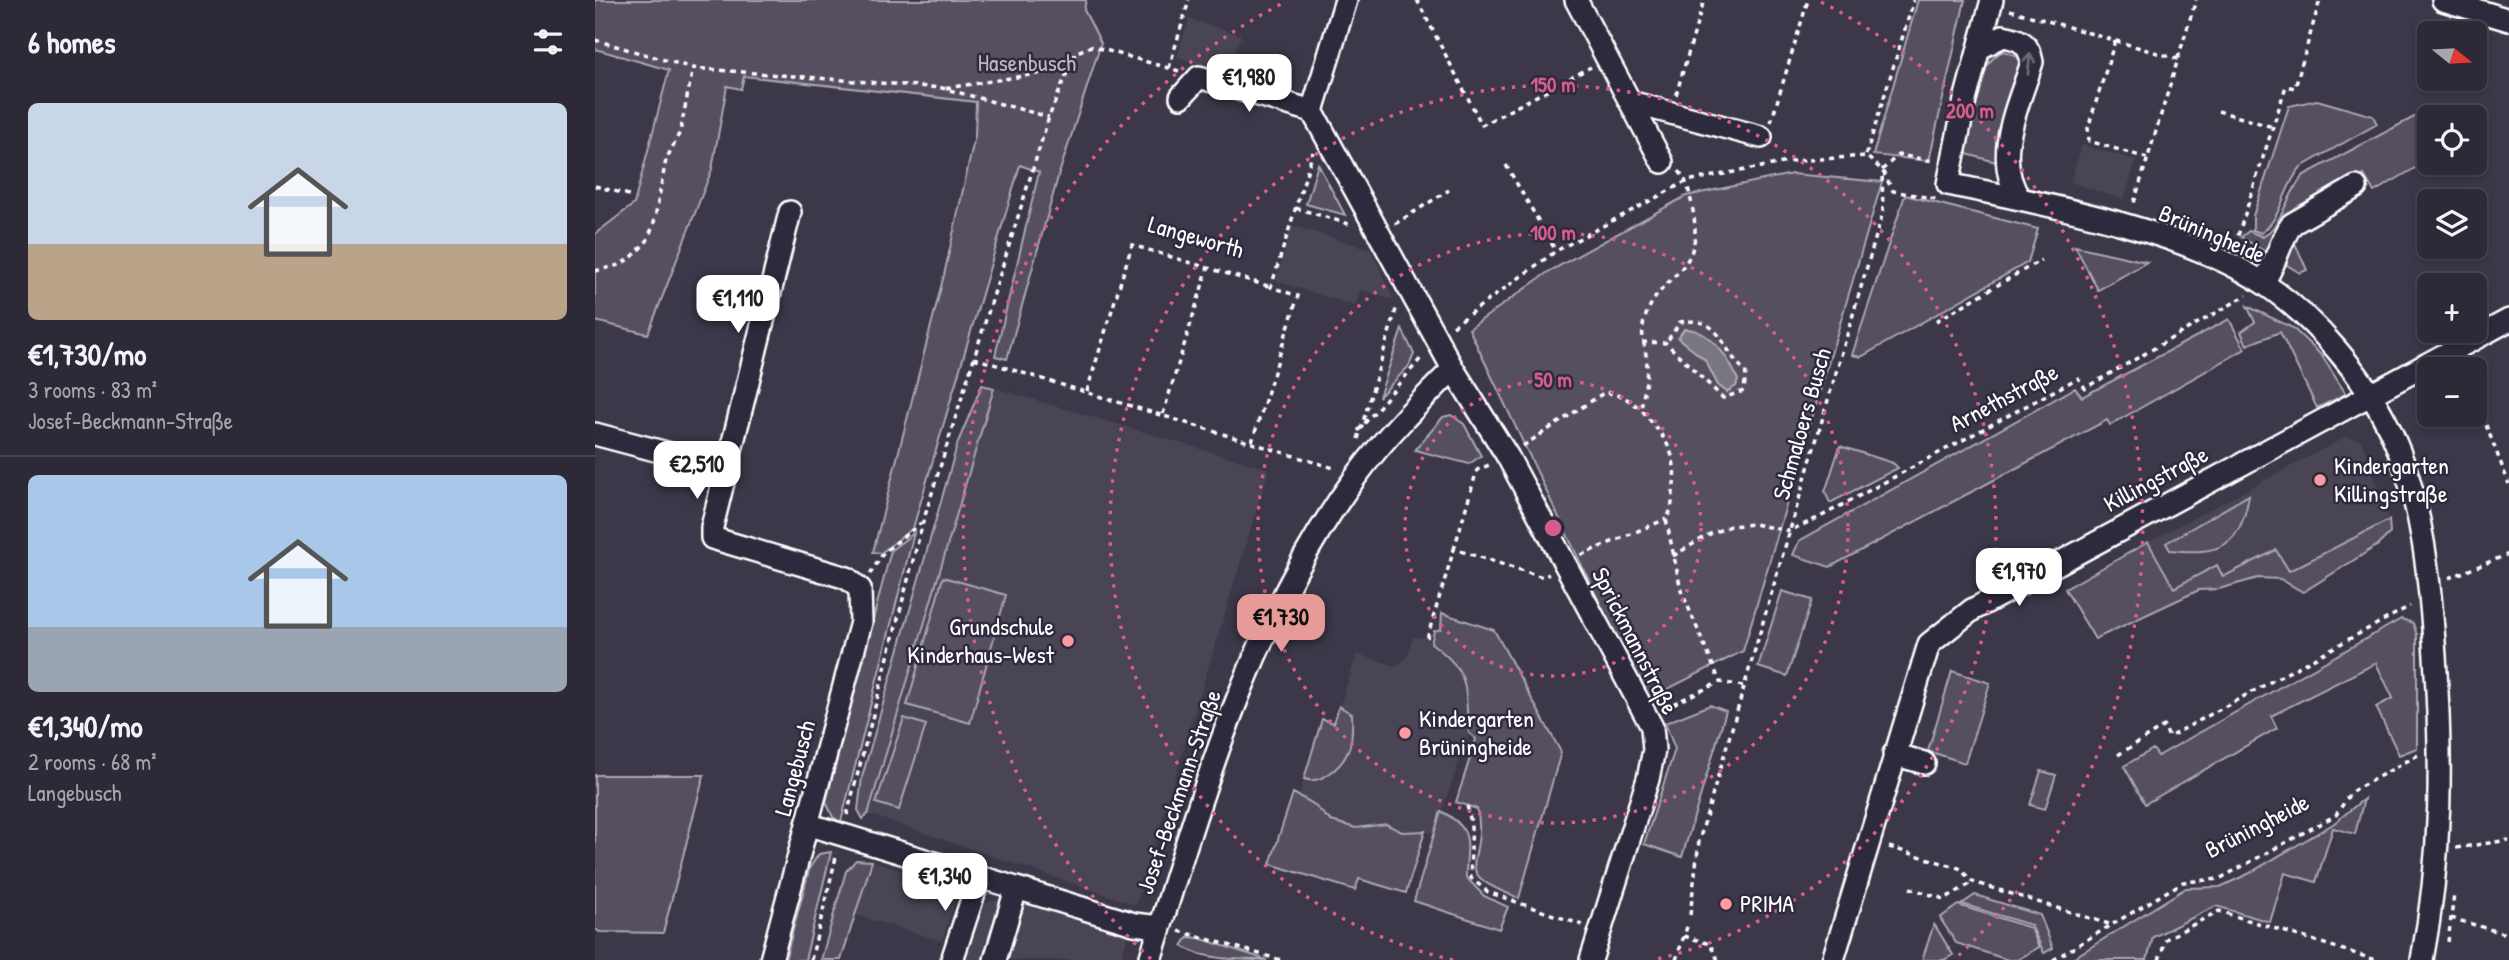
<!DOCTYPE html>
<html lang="en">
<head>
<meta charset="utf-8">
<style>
	:root { --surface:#2d2937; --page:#393542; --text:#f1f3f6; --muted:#a7a6ad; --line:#484552; --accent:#e69b98 }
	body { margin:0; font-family:"Patrick Hand",sans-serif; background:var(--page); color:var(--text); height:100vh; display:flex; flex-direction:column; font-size:26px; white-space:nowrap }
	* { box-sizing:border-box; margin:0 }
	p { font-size:23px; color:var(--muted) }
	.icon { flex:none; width:38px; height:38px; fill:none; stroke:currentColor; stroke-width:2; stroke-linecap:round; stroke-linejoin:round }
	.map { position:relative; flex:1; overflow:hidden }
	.panel { display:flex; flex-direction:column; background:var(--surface); width:595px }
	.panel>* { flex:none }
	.needle { width:46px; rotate:108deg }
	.buttons { position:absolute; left:1822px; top:21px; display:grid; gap:14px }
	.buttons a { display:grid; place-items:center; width:70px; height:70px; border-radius:10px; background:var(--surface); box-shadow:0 4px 10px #0003,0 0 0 2px var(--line); font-size:35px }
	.price { position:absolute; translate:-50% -60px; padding:0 16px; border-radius:14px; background:#fff; color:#222; font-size:23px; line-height:46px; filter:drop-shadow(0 2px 4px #0008) }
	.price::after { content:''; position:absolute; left:50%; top:42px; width:21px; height:16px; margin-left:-10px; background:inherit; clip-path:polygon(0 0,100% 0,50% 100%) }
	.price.current { background:var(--accent); color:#111 }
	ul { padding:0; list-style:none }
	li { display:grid; align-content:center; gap:14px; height:371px; padding:0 28px }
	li+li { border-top:2px solid var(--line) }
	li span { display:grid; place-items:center; height:217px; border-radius:10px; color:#555 }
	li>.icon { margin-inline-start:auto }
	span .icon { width:126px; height:126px; fill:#fffc; stroke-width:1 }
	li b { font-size:30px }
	h2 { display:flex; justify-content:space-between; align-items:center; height:84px; padding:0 28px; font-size:30px }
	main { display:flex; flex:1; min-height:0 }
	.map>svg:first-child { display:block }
	.built { fill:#494455 }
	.green { fill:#555060; stroke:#aaa8b0; stroke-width:2 }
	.water { fill:#797682; stroke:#afadb4; stroke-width:2 }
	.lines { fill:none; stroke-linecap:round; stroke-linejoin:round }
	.minor-casing { stroke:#fff; stroke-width:26 }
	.path { stroke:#fff; stroke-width:3.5; stroke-dasharray:5 5; stroke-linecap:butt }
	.minor { stroke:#2f2a3d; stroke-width:21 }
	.oneway { stroke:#6d6a77 }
	.ring { fill:none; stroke:#d45d8c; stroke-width:3.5; stroke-dasharray:3.5 7 }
	.poi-dot { fill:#ff9aa2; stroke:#2f2a3d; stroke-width:2.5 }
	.labels { text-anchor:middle; stroke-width:5; stroke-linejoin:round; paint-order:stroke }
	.park-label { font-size:24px; fill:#bbb9bf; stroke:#2f2a3d }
	.street-label { font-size:24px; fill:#fff; stroke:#2f2a3d }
	.poi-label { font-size:24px; fill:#fff; stroke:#2f2a3d; text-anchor:start }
	.centre { fill:#d45d8c; stroke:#2f2a3d; stroke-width:3.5 }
	.ring-label { font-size:21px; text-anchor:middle; font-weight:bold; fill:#d45d8c; stroke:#2f2a3d; stroke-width:5; stroke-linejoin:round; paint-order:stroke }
</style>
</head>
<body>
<main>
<section class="panel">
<h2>6 homes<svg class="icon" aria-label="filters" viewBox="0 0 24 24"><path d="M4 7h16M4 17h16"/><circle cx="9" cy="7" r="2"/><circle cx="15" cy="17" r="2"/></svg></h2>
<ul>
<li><span style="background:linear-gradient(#c9d6e8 65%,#b9a48a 0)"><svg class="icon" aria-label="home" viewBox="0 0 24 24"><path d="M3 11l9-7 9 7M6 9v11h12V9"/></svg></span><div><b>€1,730/mo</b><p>3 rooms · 83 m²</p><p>Josef-Beckmann-Straße</p></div></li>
<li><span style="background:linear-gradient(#a9c7e8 70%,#9aa5b1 0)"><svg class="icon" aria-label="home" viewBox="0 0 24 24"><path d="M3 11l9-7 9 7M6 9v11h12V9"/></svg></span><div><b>€1,340/mo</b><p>2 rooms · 68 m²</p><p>Langebusch</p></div></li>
</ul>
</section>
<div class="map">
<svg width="1914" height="960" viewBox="0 0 1914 960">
	<rect width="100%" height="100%" fill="#3c3749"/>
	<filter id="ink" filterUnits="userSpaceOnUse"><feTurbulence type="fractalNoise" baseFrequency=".0143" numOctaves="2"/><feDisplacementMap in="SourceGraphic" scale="14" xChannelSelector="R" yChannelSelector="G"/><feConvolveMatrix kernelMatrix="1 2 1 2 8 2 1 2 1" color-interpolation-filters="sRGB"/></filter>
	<g filter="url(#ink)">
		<!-- built -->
		<path class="built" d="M 594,19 L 646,35 L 634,73 L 582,57 Z
			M 1487,145 L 1541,160 L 1529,200 L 1475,182 Z
			M 697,225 L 776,250 L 799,300 L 766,290 L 760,306 L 681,281 Z
			M 399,388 L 674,469 L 541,905 L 273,814 Z
			M 1751,437 L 1766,440 L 1794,520 L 1693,572 L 1681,550 L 1627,578 L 1621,565 L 1579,588 L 1553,542 Z
			M 818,636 L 832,638 L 855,657 L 873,689 L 874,733 L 840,832 L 807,832 L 791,824 L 761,828 L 736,821 L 717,803 L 704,796 L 727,719 L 739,723 L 762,654 L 801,666 L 812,657 Z
			M 277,861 L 364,888 L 347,941 L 260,915 Z
			M 411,897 L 533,934 L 526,960 L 369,960 L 386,904 Z"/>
		<!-- green -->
		<path class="green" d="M 0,0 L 491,0 L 489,10 L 506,43 L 463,177 L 412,359 L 400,356 L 444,172 L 425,165 L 318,528 L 286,553 L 278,552 L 349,275 L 380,136 L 381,102 L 149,76 L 146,89 L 132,86 L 117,169 L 53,334 L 0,321 L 0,234 L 39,204 L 74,70 L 0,49 Z
			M 1323,0 L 1370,0 L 1334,161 L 1278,155 Z
			M 1409,51 L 1422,56 L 1426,71 L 1401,162 L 1368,153 C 1375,125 1380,61 1409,51 Z
			M 1722,100 L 1778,116 L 1782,124 L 1706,167 C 1688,187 1688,217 1666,233 L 1658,230 L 1658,216 L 1694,106 Z
			M 1845,115 L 1851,117 L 1834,117 L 1834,160 L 1779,192 L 1769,175 L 1691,223 L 1712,270 L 1705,273 L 1646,237 L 1654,231 L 1668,237 C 1690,221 1691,194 1709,175 L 1821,116 Z
			M 723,164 L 750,215 L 711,204 Z
			M 1197,174 L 1287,182 L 1148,651 L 1051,700 L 874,329 L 953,272 L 1091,196 Z
			M 1310,195 L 1443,229 L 1433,262 L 1266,357 L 1257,355 Z
			M 1480,246 L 1552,262 L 1503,290 Z
			M 1652,306 L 1698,328 L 1727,356 L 1751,394 L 1722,408 L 1685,332 L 1652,345 L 1646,332 L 1660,322 Z
			M 1634,319 L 1650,349 L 1515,425 L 1512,420 L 1235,567 L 1198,555 L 1204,541 L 1480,388 L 1487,397 Z
			M 807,329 L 819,354 L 814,366 L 784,397 Z
			M 387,385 L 399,388 L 273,814 L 268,819 L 263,810 L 267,777 L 363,442 Z
			M 856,415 L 869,424 L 886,456 L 874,464 L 820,450 L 848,417 Z
			M 1245,446 L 1298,463 L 1303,468 L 1235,503 L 1230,492 Z
			M 1654,495 C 1646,548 1624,555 1575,550 L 1571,543 Z
			M 1794,520 L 1795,533 L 1783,545 L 1708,592 L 1685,579 L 1663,578 L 1624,589 L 1604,590 L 1500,639 L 1470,589 L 1553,542 L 1579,588 L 1622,565 L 1628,577 L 1681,550 L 1694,571 Z
			M 319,533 L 246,822 L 238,817 L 231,802 L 296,550 Z
			M 348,577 L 411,595 L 375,723 L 312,705 Z
			M 1187,591 L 1217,600 L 1192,676 L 1163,667 Z
			M 847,613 L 899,630 L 966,752 L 924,898 C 849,871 894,863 882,809 L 861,802 L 881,739 L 874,733 C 868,686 879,675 836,643 L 839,631 L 846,629 Z
			M 1806,619 L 1818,623 L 1822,635 L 1822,748 L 1804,755 L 1781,707 L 1798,698 L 1781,663 L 1676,716 L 1682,728 L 1550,804 L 1529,766 L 1558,749 L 1563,756 Z
			M 1357,671 L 1395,683 L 1370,763 L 1333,751 Z
			M 1115,705 L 1131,711 L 1087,857 L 1049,844 L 1080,749 L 1070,723 Z
			M 744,706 L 757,714 C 758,738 757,758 735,773 C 727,779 718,782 709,779 L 727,719 L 739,723 Z
			M 309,718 L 331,725 L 304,810 L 281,803 Z
			M 1446,771 L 1461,775 L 1450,809 L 1435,805 Z
			M 0,775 L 109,775 L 68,933 L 5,932 L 0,929 Z
			M 698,793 L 717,803 L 736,821 L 761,828 L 791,824 L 807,832 L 830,831 L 811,893 L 764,879 L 760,890 L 675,864 Z
			M 1769,799 L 1760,834 L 1738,828 L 1721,882 L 1690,873 L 1675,922 L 1621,906 L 1558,937 L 1552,960 L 1475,960 L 1591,888 L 1625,887 L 1653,874 L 1738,824 Z
			M 846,811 C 881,830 871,842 871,877 L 889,896 L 913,907 L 904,929 L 819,901 Z
			M 236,852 L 210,960 L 190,960 L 215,867 L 224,854 Z
			M 261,860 L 277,861 L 246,960 L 226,960 L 251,871 Z
			M 1380,895 L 1445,915 L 1458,948 L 1449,953 L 1436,925 L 1367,904 Z
			M 1363,905 L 1436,928 L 1444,947 L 1422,960 L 1413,960 L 1361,943 L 1345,918 Z
			M 1339,924 L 1358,955 L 1349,960 L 1327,960 Z
			M 593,937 L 604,938 L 672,960 C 645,960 608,960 587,946 Z"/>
		<!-- water -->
		<path class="water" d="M 1089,329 C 1114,328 1134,358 1143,380 L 1141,386 L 1132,392 L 1123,385 L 1110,360 L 1083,338 Z"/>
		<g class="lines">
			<!-- minor casing -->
			<g class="minor-casing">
				<path id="minor" d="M 751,0 L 717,111 L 858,369 L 913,457 L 1057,727 L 1059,750 L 1053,779 L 996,960
					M 981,0 L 1067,162
					M 1397,0 L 1370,100 L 1353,184 C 1450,204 1586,229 1668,283 C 1719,317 1770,376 1796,432 C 1828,502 1835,581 1840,656 C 1847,761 1847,856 1827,960
					M 1848,0 L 1914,20
					M 1385,48 L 1408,36 C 1426,39 1434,44 1437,62 C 1424,105 1396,157 1425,199
					M 586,97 L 604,77 L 717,111
					M 1035,102 L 1166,137
					M 1668,283 C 1681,264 1684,242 1697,224 L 1761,187
					M 0,434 L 132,469
					M 1299,754 L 1329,763
					M 212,824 L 539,924 L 565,927
					M 176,960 L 266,622 L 265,589 L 252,578 L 117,538 L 117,527 L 195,212
					M 357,960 L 384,878
					M 400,960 L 421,889
					M 555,960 C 607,794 657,617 762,475 C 790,437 824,403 858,369
					M 1238,960 L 1334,644 L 1377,610 L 1914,320"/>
			</g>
			<!-- path -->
			<path class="path" d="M 822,0 L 887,125 L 996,67
				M 1415,10 L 1583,59 L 1538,206
				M 0,40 L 98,68 L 347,88 L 454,117
				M 1520,41 L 1493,128 L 1494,141 L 1552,158
				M 1583,58 L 1601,0
				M 574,68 L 594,0
				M 351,88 L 474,69
				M 1081,95 L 1109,0
				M 1623,111 L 1678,127
				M 1176,122 L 1213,0
				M 1271,155 L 1319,0
				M 911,165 L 961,251
				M 1287,170 L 1303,155 L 1339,161
				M 1084,171 C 1094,183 1095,196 1098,211 C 1110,275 1065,272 1050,318 C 1045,332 1049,342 1051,355 C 1054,373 1049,391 1046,409 C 1071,440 1084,452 1078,493 C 1077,503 1077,511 1071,519 L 1086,590 L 1125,682
				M 0,186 L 34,195
				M 701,208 L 757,225
				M 800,224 L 854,190
				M 1640,245 L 1691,86 L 1700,88 L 1725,0
				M 0,271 L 24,265 L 37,257 L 52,241 L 59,223 L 71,160 L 85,132 L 98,68
				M 1341,321 L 1446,260
				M 858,326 L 961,251 L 1092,181 L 1198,161 L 1271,156 L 1287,170 L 1298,191 L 1341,199
				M 1047,342 L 1071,343 L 1128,398 L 1149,391 L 1151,371 C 1125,352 1129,315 1085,322 L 1071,343
				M 379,358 L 742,469
				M 492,391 L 537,245 L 676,287
				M 1880,397 L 1914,484
				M 568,414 L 613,267
				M 763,431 L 828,356
				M 763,439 L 802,306
				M 657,442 L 703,296 L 676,287 L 718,152
				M 928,446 L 1010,392 L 1029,397 L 1046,409
				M 859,549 L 882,470 L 894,465
				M 986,555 L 1071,519
				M 1078,556 L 1115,534 L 1135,526 L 1159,524 L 1194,531 L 1225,517 L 1483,378 L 1490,388 L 1652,295
				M 275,574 L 289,552 L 326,523
				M 1854,578 L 1914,554
				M 832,638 L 859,549 L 948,577 L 954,574
				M 1069,708 L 1125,682 L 1148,686
				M 1523,755 L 1569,726 L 1574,737 L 1815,606
				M 872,806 C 880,831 874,852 876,878 L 893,892 L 987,925
				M 252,815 L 328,522 L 454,117 L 480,53 L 496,46 L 584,71
				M 1294,847 L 1364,868 L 1378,882 L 1517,925
				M 1861,848 L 1914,840
				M 1315,888 L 1349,899 L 1377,883
				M 1095,915 L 1104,841 L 1288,212 L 1287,172
				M 1856,918 L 1914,935
				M 584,931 L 686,960
				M 1089,936 L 1115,944 L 1123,960
				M 1853,942 L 1859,894
				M 216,960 L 242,853
				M 1081,960 L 1093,924
				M 1458,960 L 1588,882 L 1624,879 L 1741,815 L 1756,792 L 1823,755
				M 1564,960 L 1571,939 L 1624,911 L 1781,960"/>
			<!-- minor -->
			<use href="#minor" class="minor"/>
		</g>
		<!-- one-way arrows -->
		<defs><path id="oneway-shaft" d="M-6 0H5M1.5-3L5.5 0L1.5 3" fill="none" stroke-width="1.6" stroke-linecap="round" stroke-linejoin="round" transform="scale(1.75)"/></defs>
		<use class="oneway" href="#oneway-shaft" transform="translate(1434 64) rotate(-84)"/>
	</g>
	<!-- distance rings -->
	<g class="ring">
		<circle cx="958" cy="528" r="148"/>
		<circle cx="958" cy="528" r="295"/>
		<path d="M858 960A443 443 0 1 1 1058 960"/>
		<path d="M556 959A590 590 0 0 1 690 2M1226 2A590 590 0 0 1 1360 959"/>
	</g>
	<!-- markers -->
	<g class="poi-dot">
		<circle cx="1725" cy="480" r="7"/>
		<circle cx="473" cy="641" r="7"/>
		<circle cx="810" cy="733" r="7"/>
		<circle cx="1131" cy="904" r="7"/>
	</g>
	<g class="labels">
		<!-- park labels -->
		<g class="park-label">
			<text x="432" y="71">Hasenbusch</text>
		</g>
		<!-- street labels -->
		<g class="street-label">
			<text transform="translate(1617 234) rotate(23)" y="8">Brüningheide</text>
			<text transform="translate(601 237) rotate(16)" y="8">Langeworth</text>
			<text transform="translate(1409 398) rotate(-28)" y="8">Arnethstraße</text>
			<text transform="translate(1207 424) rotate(-74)" y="8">Schmaloers Busch</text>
			<text transform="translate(1561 479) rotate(-28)" y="8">Killingstraße</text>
			<text transform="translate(1040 641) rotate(63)" y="8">Sprickmannstraße</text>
			<text transform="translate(200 768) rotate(-75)" y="8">Langebusch</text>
			<text transform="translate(584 792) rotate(-71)" y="8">Josef-Beckmann-Straße</text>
			<text transform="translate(1662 826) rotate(-27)" y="8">Brüningheide</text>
		</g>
		<!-- poi labels -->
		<g class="poi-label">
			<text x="1739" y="474">Kindergarten<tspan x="1739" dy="28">Killingstraße</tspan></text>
			<text x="459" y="635" text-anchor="end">Grundschule<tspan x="459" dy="28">Kinderhaus-West</tspan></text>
			<text x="824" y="727">Kindergarten<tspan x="824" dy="28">Brüningheide</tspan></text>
			<text x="1145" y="912">PRIMA</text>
		</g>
	</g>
	<circle cx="958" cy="528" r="10" class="centre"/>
	<g class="ring-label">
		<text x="958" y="92">150 m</text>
		<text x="1375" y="118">200 m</text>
		<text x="958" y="240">100 m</text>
		<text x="958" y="387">50 m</text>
	</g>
</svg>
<div class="buttons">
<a><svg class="needle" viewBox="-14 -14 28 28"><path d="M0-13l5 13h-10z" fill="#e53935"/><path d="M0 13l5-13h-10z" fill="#a7a6ad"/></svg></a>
<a><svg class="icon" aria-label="locate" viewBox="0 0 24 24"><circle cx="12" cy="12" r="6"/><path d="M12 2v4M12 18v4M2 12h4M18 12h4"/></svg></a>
<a><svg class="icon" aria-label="layers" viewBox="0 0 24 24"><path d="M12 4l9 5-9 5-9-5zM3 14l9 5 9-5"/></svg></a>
<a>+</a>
<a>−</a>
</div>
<b class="price" style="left:654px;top:114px">€1,980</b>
<b class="price" style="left:143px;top:335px">€1,110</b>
<b class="price" style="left:102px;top:501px">€2,510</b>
<b class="price" style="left:1424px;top:608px">€1,970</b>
<b class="price current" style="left:686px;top:654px">€1,730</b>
<b class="price" style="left:350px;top:913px">€1,340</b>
</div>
</main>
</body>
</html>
